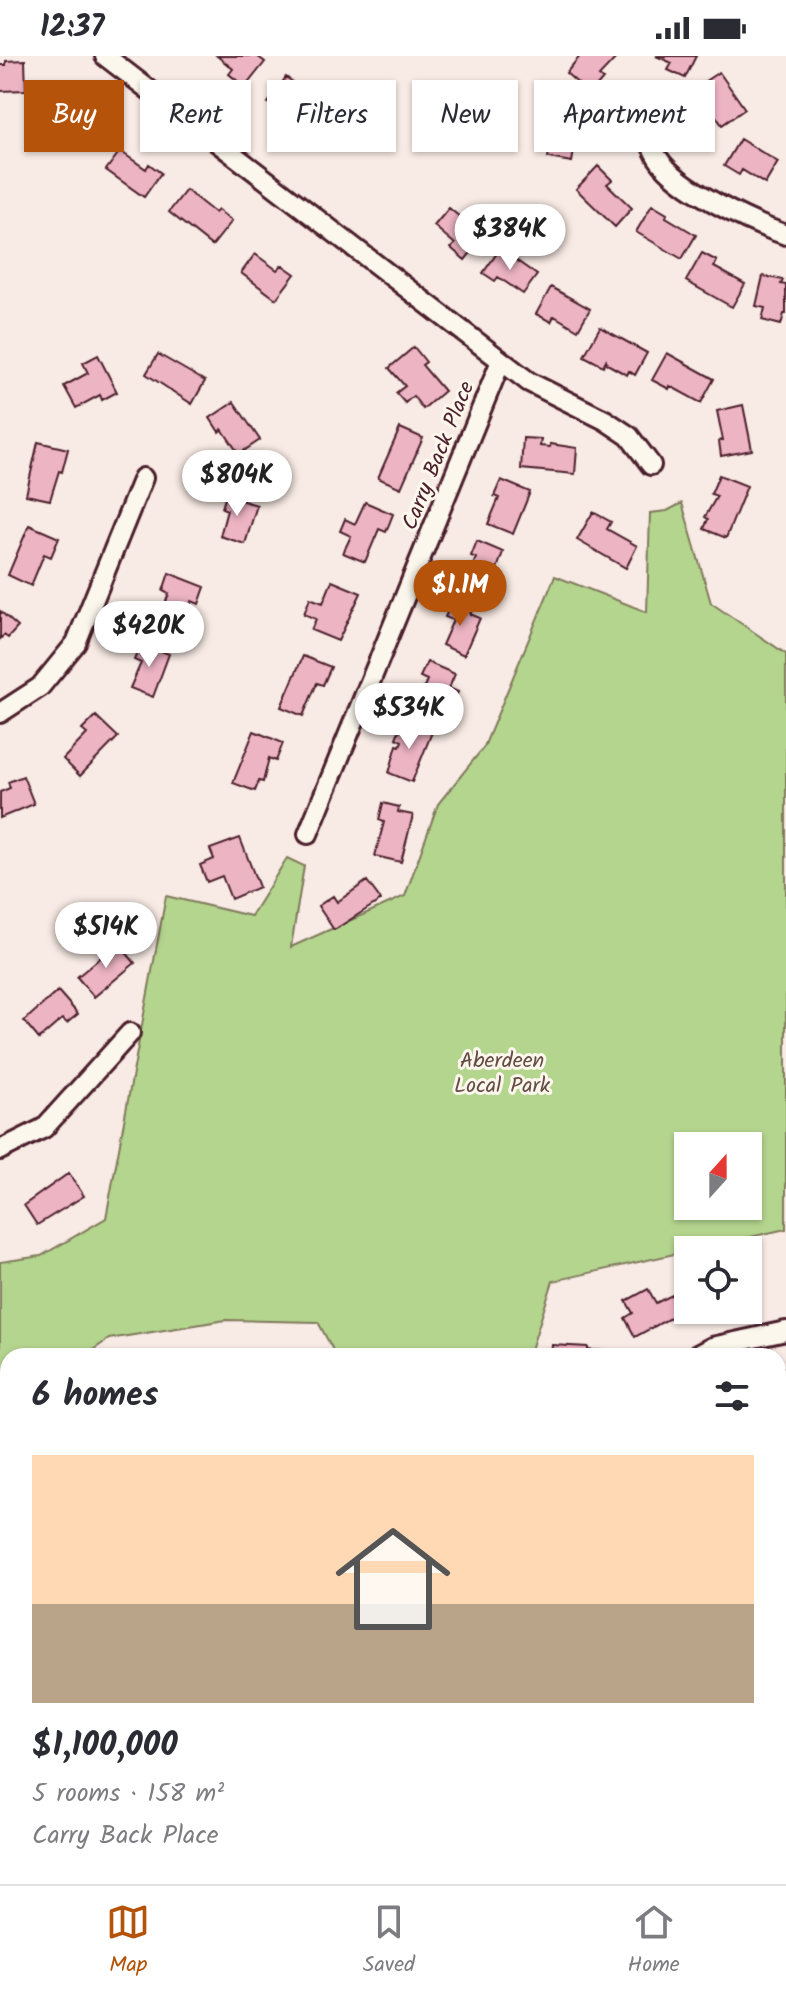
<!DOCTYPE html>
<html lang="en">
<head>
<meta charset="utf-8">
<style>
	:root { --surface:#fff; --page:#f2f2f3; --text:#2b2b33; --muted:#7c7c81; --line:#e1e1e2; --accent:#b45309 }
	body { margin:0; font-family:Kalam,sans-serif; background:var(--page); color:var(--text); height:100vh; display:flex; flex-direction:column; font-size:30px; white-space:nowrap }
	* { box-sizing:border-box; margin:0 }
	p { font-size:26px; color:var(--muted) }
	.icon { flex:none; width:44px; height:44px; fill:none; stroke:currentColor; stroke-width:2; stroke-linecap:round; stroke-linejoin:round }
	.map { position:relative; flex:1; overflow:hidden }
	.side { position:absolute; left:0px; top:1292px; width:786px; height:536px; display:flex; flex-direction:column; background:var(--surface); border-radius:24px 24px 0 0; box-shadow:0 2px 6px #0004 }
	.side>* { flex:none }
	.banner { position:absolute; left:24px; top:24px; width:738px; height:72px; display:flex; gap:16px }
	.needle { width:52px; rotate:21deg }
	.tools { position:absolute; left:674px; top:1076px; display:grid; gap:16px }
	.tools a { display:grid; place-items:center; width:88px; height:88px; border-radius:0px; background:var(--surface); box-shadow:0 2px 6px #0004; font-size:40px }
	.price { position:absolute; translate:-50% -68px; padding:0 18px; border-radius:28px; background:#fff; color:#222; font-size:26px; line-height:52px; filter:drop-shadow(0 2px 4px #0008) }
	.price::after { content:''; position:absolute; left:50%; top:48px; width:24px; height:18px; margin-left:-12px; background:inherit; clip-path:polygon(0 0,100% 0,50% 100%) }
	.price.current { background:var(--accent); color:#fff }
	ul { padding:0; list-style:none }
	li { display:grid; align-content:center; gap:16px; height:424px; padding:0 32px }
	li+li { border-top:2px solid var(--line) }
	li span { display:grid; place-items:center; height:248px; border-radius:0px; color:#555 }
	li>.icon { margin-inline-start:auto }
	span .icon { width:144px; height:144px; fill:#fffc; stroke-width:1 }
	li b { font-size:34px }
	h2 { display:flex; justify-content:space-between; align-items:center; height:96px; padding:0 32px; font-size:34px }
	.chip { padding:0 28px; border-radius:0px; background:var(--surface); box-shadow:0 2px 6px #0004; font-size:28px; line-height:72px }
	.chip.current { background:var(--accent); color:#fff }
	.status { display:flex; justify-content:space-between; align-items:center; height:56px; padding:0 40px; background:var(--surface); direction:ltr }
	.status svg { height:22px; fill:currentColor }
	.menu { display:flex; justify-content:space-around; align-items:center; height:112px; border-top:2px solid var(--line); background:var(--surface); font-size:22px; color:var(--muted) }
	.menu a { display:grid; justify-items:center; gap:4px }
	.menu .current { color:var(--accent) }
	.map>svg:first-child { display:block }
	.green { fill:#b4d58e; stroke:#7f7a5c; stroke-width:2; fill-rule:evenodd }
	.lines { fill:none; stroke-linecap:round; stroke-linejoin:round }
	.stream { stroke:#72909e; stroke-width:5 }
	.building { fill:#edb4c4; stroke:#4a1f2b; stroke-width:2 }
	.street-casing { stroke:#4a1f2b; stroke-width:24 }
	.street { stroke:#fbf7ec; stroke-width:18 }
	.labels { text-anchor:middle; stroke-width:6; stroke-linejoin:round; paint-order:stroke }
	.street-label { font-size:22px; fill:#4a1f2b; stroke:#fbf7ec }
	.park-label { font-size:22px; fill:#644c44; stroke:#fbf7ec }
</style>
</head>
<body>
<div class="status"><b>12:37</b><svg viewBox="0 0 49 12"><path d="M0 12V9h3v3zM5 12V6h3v6zM10 12V3h3v9zM15 12V0h3v12zM26 1h20v11H26zM47 4h2v5h-2z"/></svg></div>
<div class="map">
<svg width="786" height="1828" viewBox="0 0 786 1828">
	<rect width="100%" height="100%" fill="#f8eae4"/>
	<filter id="ink" filterUnits="userSpaceOnUse"><feTurbulence type="fractalNoise" baseFrequency=".0125" numOctaves="2"/><feDisplacementMap in="SourceGraphic" scale="16" xChannelSelector="R" yChannelSelector="G"/><feConvolveMatrix kernelMatrix="1 2 1 2 8 2 1 2 1" color-interpolation-filters="sRGB"/></filter>
	<g filter="url(#ink)">
		<!-- green -->
		<path class="green" d="M 682,447 L 711,547 L 786,598 L 786,1173 L 553,1225 L 529,1300 L 333,1300 L 332,1292 L 318,1266 L 226,1264 L 109,1283 L 84,1300 L 8,1300 L 8,1325 L 0,1330 L 0,1206 L 41,1200 L 106,1162 L 166,840 L 251,860 L 287,802 L 304,810 L 291,891 L 405,840 L 438,748 L 484,691 L 555,520 L 647,556 L 650,457 L 667,455 ZM 688,1090 L 748,1090 L 748,1150 L 688,1150 Z
			M 192,1820 L 462,1820 L 462,1828 L 177,1828 L 177,1824 Z"/>
		<g class="lines">
			<!-- stream -->
			<path class="stream" d="M 326,1828 L 328,1820"/>
		</g>
		<!-- building -->
		<path class="building" d="M 217,0 L 257,0 L 265,6 L 245,31 L 229,18 L 233,13 Z
			M 580,0 L 618,0 L 599,20 L 603,23 L 590,38 L 566,17 Z
			M 656,0 L 696,0 L 685,22 L 668,14 L 672,7 Z
			M 25,4 L 26,34 L 0,35 L 0,9 L 6,9 L 6,5 Z
			M 719,16 L 745,53 L 722,69 L 696,31 Z
			M 286,21 L 329,53 L 314,73 L 289,57 L 290,55 L 285,52 L 281,57 L 268,47 Z
			M 54,37 L 60,41 L 62,38 L 81,52 L 78,55 L 84,60 L 88,54 L 102,64 L 83,89 L 39,57 Z
			M 557,49 L 587,54 L 584,73 L 578,72 L 572,106 L 548,102 Z
			M 740,83 L 778,106 L 765,128 L 742,114 L 739,119 L 724,110 Z
			M 120,95 L 146,113 L 149,108 L 161,117 L 144,141 L 106,114 Z
			M 598,110 L 612,124 L 607,128 L 632,152 L 615,171 L 576,133 Z
			M 186,134 L 215,157 L 218,154 L 232,165 L 212,190 L 169,156 Z
			M 652,149 L 667,158 L 666,161 L 696,179 L 682,203 L 636,176 Z
			M 449,152 L 484,181 L 465,204 L 451,192 L 455,188 L 434,170 Z
			M 500,193 L 537,219 L 523,238 L 498,221 L 495,225 L 483,217 Z
			M 702,197 L 717,205 L 714,211 L 745,228 L 732,251 L 686,225 Z
			M 255,198 L 277,214 L 282,209 L 295,218 L 276,243 L 241,217 Z
			M 763,220 L 783,224 L 781,228 L 786,229 L 786,258 L 784,258 L 781,269 L 762,264 L 765,252 L 756,250 Z
			M 551,231 L 590,253 L 578,274 L 554,260 L 551,266 L 536,258 Z
			M 600,271 L 647,297 L 635,319 L 629,315 L 627,319 L 607,308 L 606,304 L 603,310 L 584,300 Z
			M 414,291 L 426,306 L 422,309 L 444,335 L 423,353 L 413,340 L 405,347 L 396,337 L 405,330 L 389,312 Z
			M 667,297 L 714,323 L 701,347 L 670,330 L 669,333 L 652,324 Z
			M 158,298 L 205,325 L 192,348 L 146,318 Z
			M 98,299 L 117,336 L 102,344 L 100,339 L 76,352 L 64,330 L 88,317 L 83,307 Z
			M 234,346 L 260,384 L 239,398 L 222,373 L 219,376 L 210,362 Z
			M 743,349 L 752,394 L 721,400 L 719,385 L 723,384 L 717,355 Z
			M 400,372 L 423,382 L 401,432 L 378,422 Z
			M 523,382 L 541,383 L 540,390 L 550,391 L 550,388 L 577,392 L 575,418 L 521,413 Z
			M 38,386 L 68,393 L 62,416 L 59,415 L 50,444 L 26,439 Z
			M 719,419 L 747,430 L 726,482 L 704,473 L 708,463 L 705,461 L 717,440 L 711,438 Z
			M 501,424 L 530,436 L 513,478 L 488,468 L 499,442 L 494,440 Z
			M 227,436 L 244,441 L 243,445 L 257,449 L 245,488 L 220,480 L 227,454 L 222,452 Z
			M 365,446 L 393,458 L 386,476 L 379,473 L 365,506 L 343,497 L 351,480 L 340,475 L 345,463 L 355,468 Z
			M 593,456 L 611,466 L 607,473 L 637,490 L 626,512 L 577,484 Z
			M 29,469 L 59,482 L 51,501 L 44,498 L 31,530 L 8,519 Z
			M 477,485 L 503,496 L 488,538 L 465,529 L 476,502 L 471,500 Z
			M 169,517 L 205,531 L 199,548 L 192,545 L 183,569 L 160,560 L 169,538 L 163,535 Z
			M 332,525 L 361,537 L 338,585 L 311,574 L 316,563 L 304,558 L 310,542 L 323,547 Z
			M 452,546 L 472,555 L 470,558 L 480,562 L 464,599 L 442,589 L 453,564 L 445,561 Z
			M 0,555 L 18,571 L 8,582 L 4,579 L 0,583 Z
			M 141,587 L 169,598 L 153,641 L 130,632 L 141,607 L 134,604 Z
			M 303,600 L 331,611 L 323,629 L 317,627 L 303,660 L 281,651 Z
			M 427,606 L 455,618 L 449,632 L 458,636 L 452,650 L 445,647 L 439,660 L 416,650 L 427,624 L 420,621 Z
			M 96,660 L 118,681 L 80,720 L 63,703 L 87,678 L 82,674 Z
			M 403,665 L 432,676 L 412,726 L 389,717 L 397,689 L 400,690 L 402,685 L 396,682 Z
			M 254,675 L 283,687 L 276,705 L 269,702 L 263,726 L 259,725 L 255,735 L 233,727 Z
			M 23,720 L 34,748 L 0,762 L 0,736 L 10,732 L 8,726 Z
			M 383,747 L 399,751 L 398,756 L 413,759 L 401,806 L 375,800 L 384,766 L 379,764 Z
			M 240,782 L 259,831 L 231,843 L 222,820 L 207,826 L 200,809 L 214,803 L 210,793 Z
			M 367,825 L 381,844 L 334,874 L 318,850 L 333,840 L 337,846 Z
			M 118,887 L 135,907 L 94,941 L 77,921 Z
			M 58,935 L 78,958 L 67,967 L 62,963 L 39,983 L 24,965 Z
			M 69,1117 L 84,1140 L 37,1169 L 24,1149 Z
			M 648,1233 L 656,1247 L 672,1239 L 681,1256 L 635,1281 L 625,1262 L 633,1257 L 626,1245 Z
			M 552,1289 L 588,1291 L 588,1294 L 607,1295 L 607,1300 L 551,1300 Z
			M 778,1311 L 786,1311 L 786,1334 L 778,1334 Z
			M 786,1492 L 786,1535 L 778,1537 L 778,1493 Z
			M 0,1554 L 5,1555 L 2,1609 L 0,1609 Z
			M 778,1563 L 786,1566 L 786,1610 L 782,1622 L 778,1621 Z
			M 781,1781 L 784,1790 L 786,1789 L 786,1828 L 775,1828 L 772,1820 L 778,1820 L 778,1782 Z
			M 91,1820 L 114,1820 L 115,1828 L 92,1828 Z
			M 512,1820 L 534,1820 L 535,1828 L 514,1828 Z
			M 606,1820 L 663,1820 L 664,1828 L 606,1828 Z"/>
		<g class="lines">
			<!-- street casing -->
			<g class="street-casing">
				<path id="street" d="M 105,0 L 529,326 L 605,364 L 629,380 L 651,409
					M 645,73 C 649,83 652,93 658,102 C 678,133 751,167 786,179
					M 0,657 L 40,631 L 76,587 L 143,422
					M 308,778 L 501,305
					M 0,1094 L 44,1072 L 130,977
					M 695,1300 L 712,1291 L 786,1275
					M 576,1820 L 576,1828"/>
			</g>
			<!-- street -->
			<use href="#street" class="street"/>
		</g>
	</g>
	<g class="labels">
		<!-- street labels -->
		<g class="street-label">
			<text transform="translate(437 399) rotate(-68)" y="8">Carry Back Place</text>
		</g>
		<!-- park labels -->
		<g class="park-label">
			<text x="502" y="1011">Aberdeen<tspan x="502" dy="25">Local Park</tspan></text>
		</g>
	</g>
</svg>
<div class="tools">
<a><svg class="needle" viewBox="-14 -14 28 28"><path d="M0-13l5 13h-10z" fill="#e53935"/><path d="M0 13l5-13h-10z" fill="#7c7c81"/></svg></a>
<a><svg class="icon" aria-label="locate" viewBox="0 0 24 24"><circle cx="12" cy="12" r="6"/><path d="M12 2v4M12 18v4M2 12h4M18 12h4"/></svg></a>
</div>
<b class="price" style="left:510px;top:216px">$384K</b>
<b class="price" style="left:237px;top:462px">$804K</b>
<b class="price current" style="left:460px;top:572px">$1.1M</b>
<b class="price" style="left:149px;top:613px">$420K</b>
<b class="price" style="left:409px;top:695px">$534K</b>
<b class="price" style="left:106px;top:914px">$514K</b>
<div class="banner">
<a class="chip current">Buy</a>
<a class="chip">Rent</a>
<a class="chip">Filters</a>
<a class="chip">New</a>
<a class="chip">Apartment</a>
</div>
<section class="side">
<h2>6 homes<svg class="icon" aria-label="filters" viewBox="0 0 24 24"><path d="M4 7h16M4 17h16"/><circle cx="9" cy="7" r="2"/><circle cx="15" cy="17" r="2"/></svg></h2>
<ul>
<li><span style="background:linear-gradient(#ffd9b3 60%,#b9a48a 0)"><svg class="icon" aria-label="home" viewBox="0 0 24 24"><path d="M3 11l9-7 9 7M6 9v11h12V9"/></svg></span><div><b>$1,100,000</b><p>5 rooms · 158 m²</p><p>Carry Back Place</p></div></li>
</ul>
</section>
</div>
<nav class="menu">
<a class="current"><svg class="icon" aria-label="map" viewBox="0 0 24 24"><path d="M3 6l6-2 6 2 6-2v14l-6 2-6-2-6 2zM9 4v14M15 6v14"/></svg>Map</a>
<a><svg class="icon" aria-label="saved" viewBox="0 0 24 24"><path d="M7 4h10v16l-5-4-5 4z"/></svg>Saved</a>
<a><svg class="icon" aria-label="home" viewBox="0 0 24 24"><path d="M3 11l9-7 9 7M6 9v11h12V9"/></svg>Home</a>
</nav>
</body>
</html>
